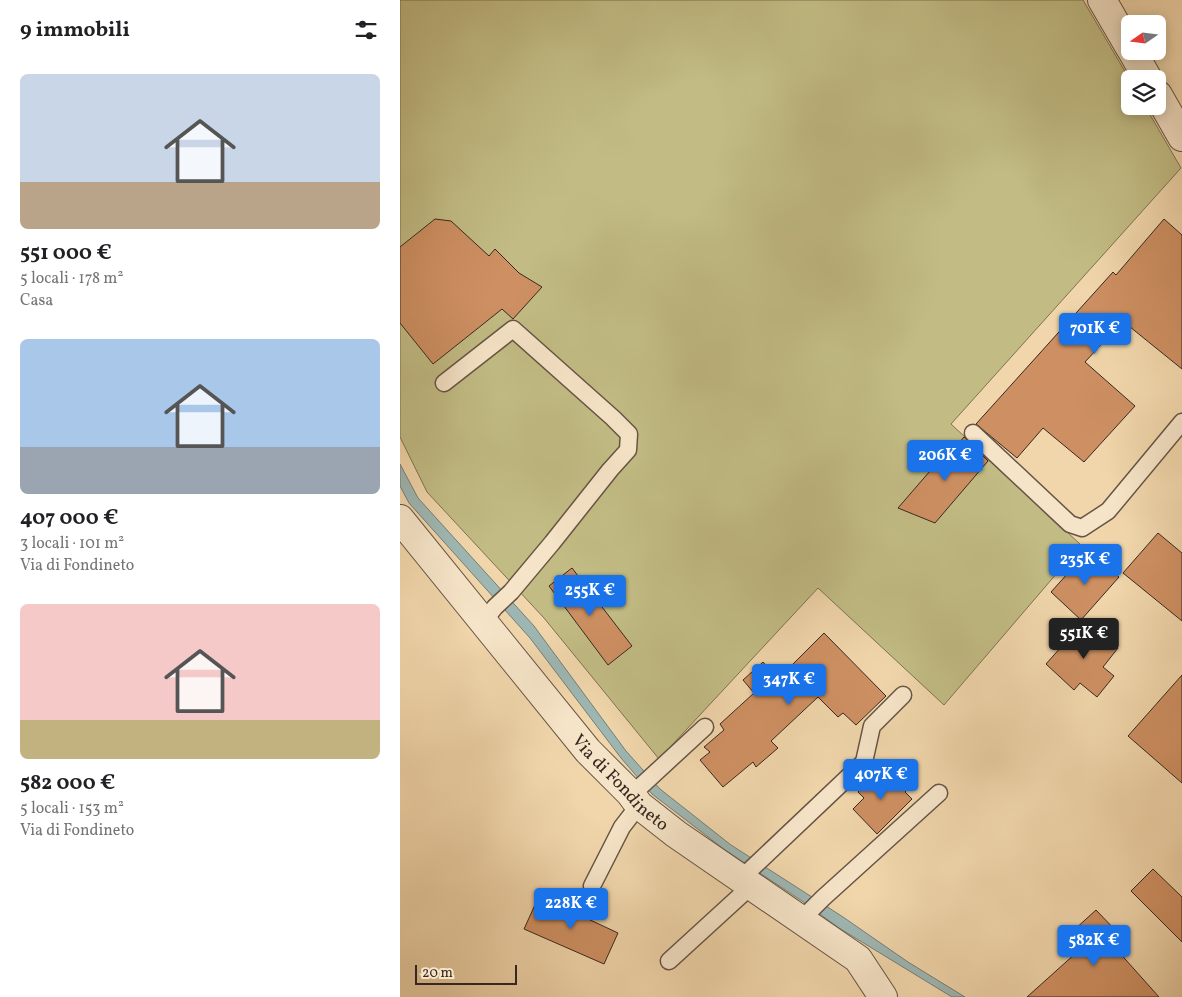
<!DOCTYPE html>
<html lang="it">
<head>
<meta charset="utf-8">
<style>
	:root { --surface:#fff; --page:#f2f2f2; --text:#202124; --muted:#757577; --accent:#1a73e8 }
	body { margin:0; font-family:Vollkorn,serif; background:var(--page); color:var(--text); height:100vh; display:flex; flex-direction:column; font-size:19px; white-space:nowrap }
	* { box-sizing:border-box; margin:0 }
	p { font-size:16px; color:var(--muted) }
	.icon { flex:none; width:28px; height:28px; fill:none; stroke:currentColor; stroke-width:2; stroke-linecap:round; stroke-linejoin:round }
	.map { position:relative; flex:1; overflow:hidden }
	.side { display:flex; flex-direction:column; background:var(--surface); width:400px }
	.side>* { flex:none }
	.needle { width:32px; rotate:256deg }
	.fabs { position:absolute; left:721px; top:15px; display:grid; gap:10px }
	.fabs a { display:grid; place-items:center; width:45px; height:45px; border-radius:8px; background:var(--surface); box-shadow:0 2px 12px #0003; font-size:25px }
	.scale { position:absolute; left:15px; bottom:12px; width:102px; box-sizing:border-box; padding-left:5px; border:2px solid #382822; border-top:0; font-size:14px; line-height:18px; white-space:nowrap; color:#382822; -webkit-text-stroke:4px #f6e4c8; paint-order:stroke }
	.price { position:absolute; translate:-50% -42px; padding:0 11px; border-radius:5px; background:var(--accent); color:#fff; font-size:16px; line-height:32px; filter:drop-shadow(0 1px 2px #0008) }
	.price::after { content:''; position:absolute; left:50%; top:30px; width:15px; height:11px; margin-left:-8px; background:inherit; clip-path:polygon(0 0,100% 0,50% 100%) }
	.price.current { background:#222; color:#fff }
	ul { padding:0; list-style:none }
	li { display:grid; align-content:center; gap:10px; height:265px; padding:0 20px }
	li span { display:grid; place-items:center; height:155px; border-radius:8px; color:#555 }
	li>.icon { margin-inline-start:auto }
	span .icon { width:90px; height:90px; fill:#fffc; stroke-width:1 }
	li b { font-size:21px }
	h2 { display:flex; justify-content:space-between; align-items:center; height:60px; padding:0 20px; font-size:21px }
	main { display:flex; flex:1; min-height:0 }
	.map>svg:first-child { display:block }
	.green { fill:#c2bc84; stroke:#7d7253 }
	.water { fill:#9eb7b3; stroke:#757e79 }
	.building { fill:#ce9062; stroke:#382822 }
	.lines { fill:none; stroke-linecap:round; stroke-linejoin:round }
	.service-casing { stroke:#665444; stroke-width:19 }
	.minor-casing { stroke:#665444; stroke-width:30 }
	.service { stroke:#f6e4c8; stroke-width:16 }
	.minor { stroke:#f6e4c8; stroke-width:28 }
	.labels { text-anchor:middle; stroke-width:4; stroke-linejoin:round; paint-order:stroke }
	.street-label { font-size:18px; fill:#382822; stroke:#f6e4c8 }
</style>
</head>
<body>
<main>
<section class="side">
<h2>9 immobili<svg class="icon" aria-label="filters" viewBox="0 0 24 24"><path d="M4 7h16M4 17h16"/><circle cx="9" cy="7" r="2"/><circle cx="15" cy="17" r="2"/></svg></h2>
<ul>
<li><span style="background:linear-gradient(#c9d6e8 70%,#b9a48a 0)"><svg class="icon" aria-label="home" viewBox="0 0 24 24"><path d="M3 11l9-7 9 7M6 9v11h12V9"/></svg></span><div><b>551 000 €</b><p>5 locali · 178 m²</p><p>Casa</p></div></li>
<li><span style="background:linear-gradient(#a9c7e8 70%,#9aa5b1 0)"><svg class="icon" aria-label="home" viewBox="0 0 24 24"><path d="M3 11l9-7 9 7M6 9v11h12V9"/></svg></span><div><b>407 000 €</b><p>3 locali · 101 m²</p><p>Via di Fondineto</p></div></li>
<li><span style="background:linear-gradient(#f6c9c9 75%,#c2b280 0)"><svg class="icon" aria-label="home" viewBox="0 0 24 24"><path d="M3 11l9-7 9 7M6 9v11h12V9"/></svg></span><div><b>582 000 €</b><p>5 locali · 153 m²</p><p>Via di Fondineto</p></div></li>
</ul>
</section>
<div class="map">
<svg width="782" height="997" viewBox="0 0 782 997">
	<rect width="100%" height="100%" fill="#f1d6ab"/>
	<filter id="stains"><feTurbulence type="fractalNoise" baseFrequency=".004" numOctaves="4"/><feColorMatrix values="0 0 0 0 .2 0 0 0 0 .09 0 0 0 0 .02 0 0 0 .5 -.17"/></filter>
	<radialGradient id="worn" r=".72"><stop offset=".6" stop-color="#630" stop-opacity="0"/><stop offset="1" stop-color="#630" stop-opacity=".3"/></radialGradient>
	<!-- green -->
	<path class="green" d="M 0,0 L 683,0 L 730,80 L 730,106 L 745,106 L 781,168 L 551,424 L 681,545 L 544,705 L 418,588 L 259,759 L 144,618 L 27,492 L 0,437 Z"/>
	<!-- water -->
	<path class="water" d="M 0,464 L 18,498 L 134,626 L 226,751 L 260,789 L 331,845 L 443,917 L 508,962 L 565,997 L 552,997 L 439,928 L 402,901 L 325,850 L 252,794 L 221,758 L 130,638 L 9,503 L 0,486 Z"/>
	<!-- building -->
	<path class="building" d="M 35,219 L 51,221 L 89,256 L 95,249 L 119,273 L 142,287 L 113,319 L 102,309 L 33,364 L 0,323 L 0,247 Z
		M 764,219 L 782,235 L 782,369 L 735,331 L 723,321 L 685,362 L 735,406 L 684,462 L 643,428 L 617,458 L 576,424 L 713,272 L 716,275 Z
		M 564,437 L 588,461 L 535,523 L 498,508 L 556,441 L 559,443 Z
		M 758,533 L 782,553 L 782,621 L 723,573 Z
		M 691,553 L 719,577 L 681,620 L 651,592 L 669,572 L 672,575 Z
		M 172,568 L 232,646 L 208,665 L 149,586 Z
		M 685,620 L 718,648 L 703,667 L 714,676 L 697,697 L 680,683 L 674,690 L 646,664 Z
		M 424,633 L 486,696 L 456,725 L 443,713 L 438,717 L 418,697 L 371,741 L 378,748 L 356,767 L 353,762 L 323,787 L 300,760 L 310,752 L 304,747 L 324,730 L 320,724 L 354,693 L 343,680 L 363,662 L 378,679 Z
		M 782,675 L 782,783 L 728,736 Z
		M 483,768 L 506,791 L 505,792 L 512,799 L 477,834 L 453,809 L 464,798 L 458,792 Z
		M 753,869 L 782,897 L 782,942 L 731,891 Z
		M 139,896 L 218,933 L 204,964 L 124,929 Z
		M 696,910 L 718,933 L 709,941 L 759,997 L 627,997 L 676,953 L 663,940 Z"/>
	<g class="lines">
		<!-- service casing -->
		<g class="service-casing">
			<path id="service" d="M 44,383 L 113,329 L 213,418 L 229,434 L 228,450 L 210,470 L 152,543 L 111,592 L 95,607 L 84,621
				M 573,433 L 670,524 L 682,528 L 708,511 L 782,422
				M 230,793 L 240,787 L 305,727
				M 342,880 L 349,871 L 464,762 L 472,726 L 503,695
				M 192,886 L 222,827 L 239,805
				M 401,920 L 423,898 L 539,793
				M 269,961 L 351,886"/>
		</g>
		<!-- minor casing -->
		<g class="minor-casing">
			<g id="minor">
				<path d="M 702,0 L 730,48"/>
				<path d="M 732,51 L 748,79"/>
				<path d="M 758,95 L 782,137"/>
				<path id="s1" d="M 0,519 L 188,751 L 230,793 L 239,805 L 276,834 L 458,959 L 483,997"/>
			</g>
		</g>
		<!-- service -->
		<use href="#service" class="service"/>
		<!-- minor -->
		<use href="#minor" class="minor"/>
	</g>
	<g class="labels">
		<!-- street labels -->
		<g class="street-label">
			<text dy="6" stroke="none"><textPath href="#s1" startOffset="344">Via di Fondineto</textPath></text>
		</g>
	</g>
	<rect width="100%" height="100%" filter="url(#stains)"/>
	<rect width="100%" height="100%" fill="url(#worn)"/>
</svg>
<div class="fabs">
<a><svg class="needle" viewBox="-14 -14 28 28"><path d="M0-13l5 13h-10z" fill="#e53935"/><path d="M0 13l5-13h-10z" fill="#757577"/></svg></a>
<a><svg class="icon" aria-label="layers" viewBox="0 0 24 24"><path d="M12 4l9 5-9 5-9-5zM3 14l9 5 9-5"/></svg></a>
</div>
<div class="scale">20 m</div>
<b class="price" style="left:695px;top:355px">701K €</b>
<b class="price" style="left:545px;top:482px">206K €</b>
<b class="price" style="left:685px;top:586px">235K €</b>
<b class="price" style="left:190px;top:617px">255K €</b>
<b class="price current" style="left:684px;top:660px">551K €</b>
<b class="price" style="left:389px;top:706px">347K €</b>
<b class="price" style="left:481px;top:801px">407K €</b>
<b class="price" style="left:171px;top:930px">228K €</b>
<b class="price" style="left:694px;top:967px">582K €</b>
</div>
</main>
</body>
</html>
